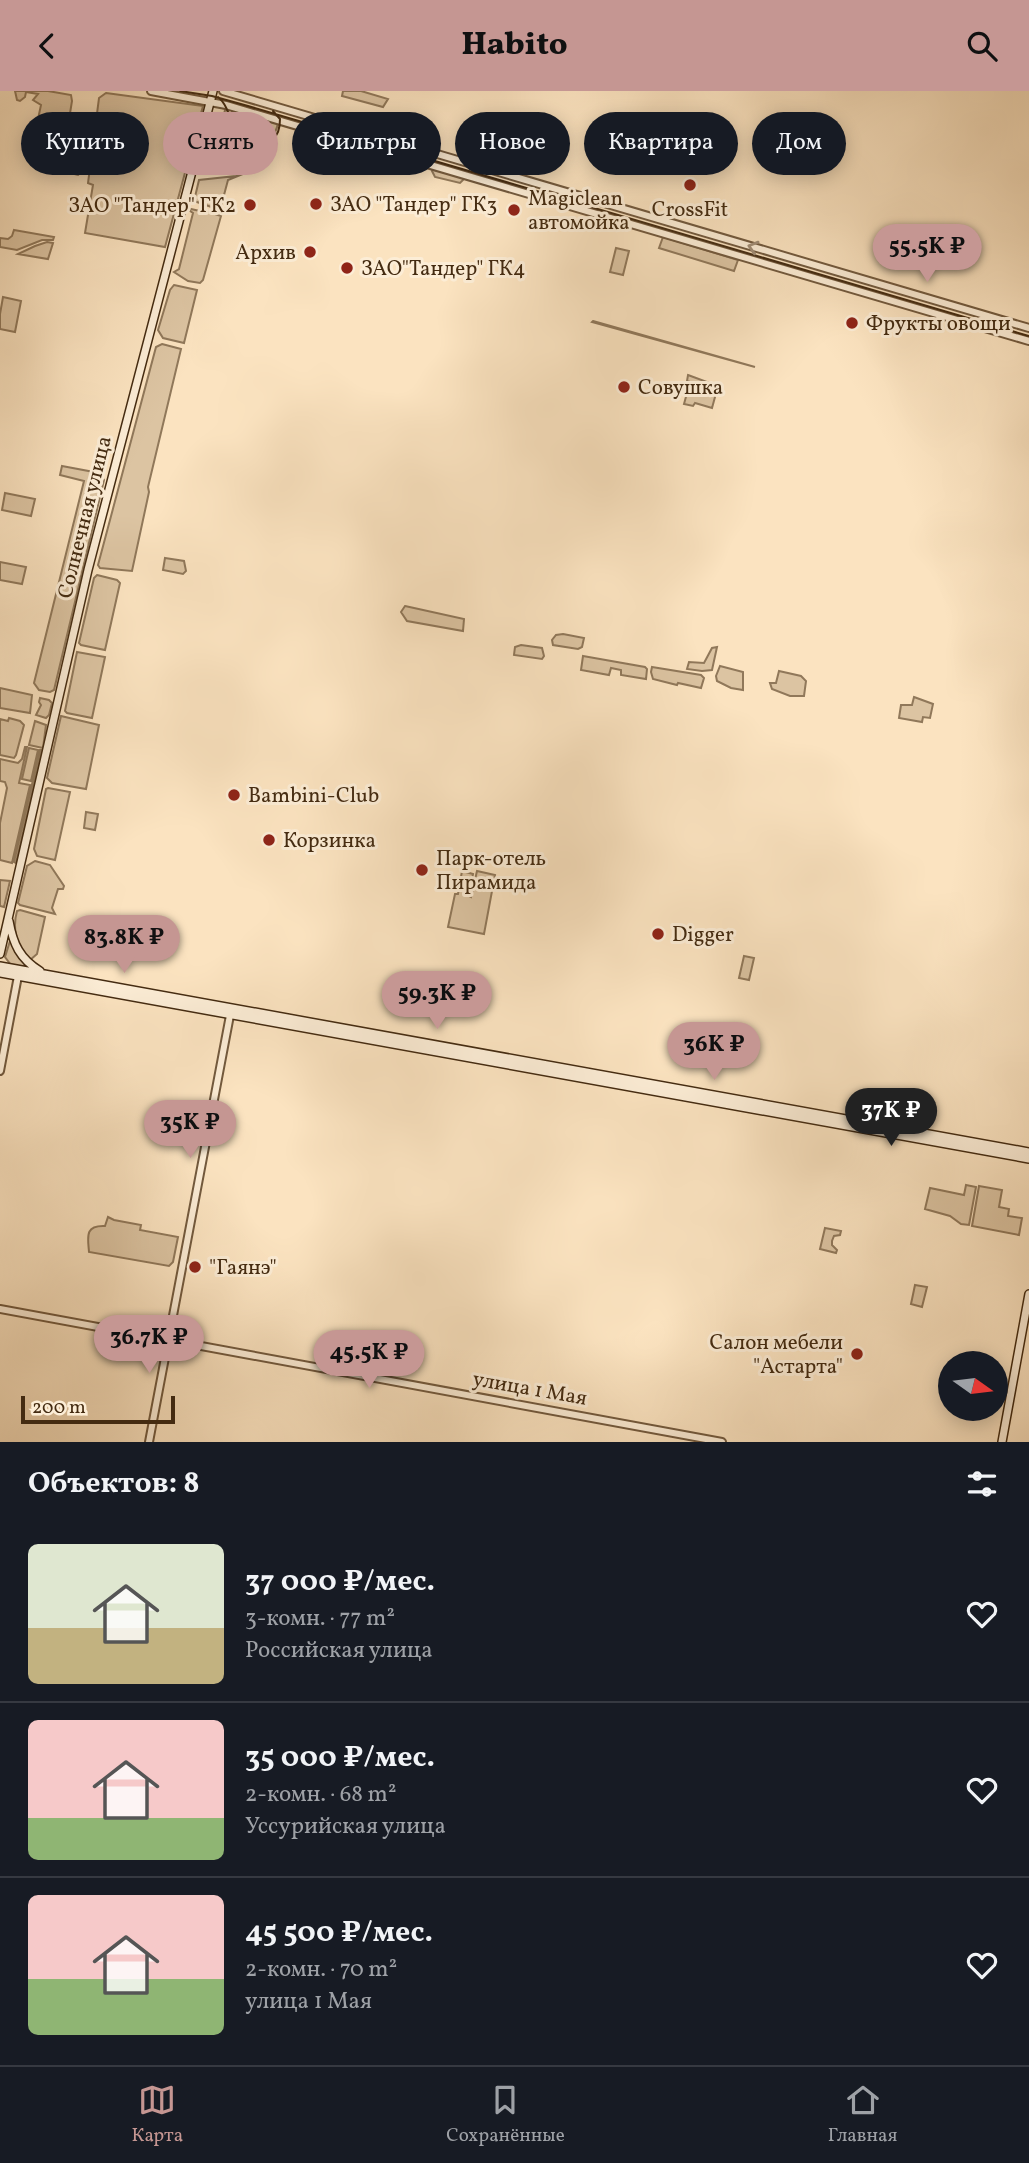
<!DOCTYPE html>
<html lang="ru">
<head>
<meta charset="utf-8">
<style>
	:root { --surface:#171b24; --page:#20242c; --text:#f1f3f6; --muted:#9ea1a6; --line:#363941; --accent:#c59692 }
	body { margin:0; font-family:Vollkorn,serif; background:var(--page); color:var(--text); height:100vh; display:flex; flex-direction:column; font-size:26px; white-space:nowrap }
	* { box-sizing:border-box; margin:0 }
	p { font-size:23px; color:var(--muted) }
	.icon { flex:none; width:38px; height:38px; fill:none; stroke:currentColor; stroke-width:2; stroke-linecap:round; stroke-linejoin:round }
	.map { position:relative; height:1351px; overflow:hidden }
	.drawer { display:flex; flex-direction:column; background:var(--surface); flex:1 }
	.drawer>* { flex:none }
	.hud { position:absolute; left:21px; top:21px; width:987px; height:63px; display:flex; gap:14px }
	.needle { width:46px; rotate:104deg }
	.fabs { position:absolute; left:938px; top:1260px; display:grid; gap:14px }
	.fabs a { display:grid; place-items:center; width:70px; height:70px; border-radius:50%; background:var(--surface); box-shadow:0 4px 18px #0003; font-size:35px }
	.scale { position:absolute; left:21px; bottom:18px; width:154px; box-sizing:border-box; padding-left:7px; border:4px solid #442b11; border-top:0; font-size:19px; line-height:24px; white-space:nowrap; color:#442b11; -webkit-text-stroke:5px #fcedd6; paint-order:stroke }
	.price { position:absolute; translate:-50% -60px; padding:0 16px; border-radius:24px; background:var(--accent); color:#111; font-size:23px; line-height:46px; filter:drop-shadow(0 2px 4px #0008) }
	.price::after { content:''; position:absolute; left:50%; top:42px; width:21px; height:16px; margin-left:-10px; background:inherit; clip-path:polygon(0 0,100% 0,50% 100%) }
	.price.active { background:#222; color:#fff }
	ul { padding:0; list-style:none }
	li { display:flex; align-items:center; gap:21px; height:175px; padding:0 28px }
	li+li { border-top:2px solid var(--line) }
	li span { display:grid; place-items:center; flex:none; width:196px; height:140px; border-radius:10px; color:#555 }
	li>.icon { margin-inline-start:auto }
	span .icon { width:84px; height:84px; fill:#fffc; stroke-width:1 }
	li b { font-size:30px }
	h2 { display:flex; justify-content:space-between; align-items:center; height:84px; padding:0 28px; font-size:30px }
	.tag { padding:0 24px; border-radius:32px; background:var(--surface); box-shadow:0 4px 18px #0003; font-size:24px; line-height:63px }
	.tag.active { background:var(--accent); color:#111 }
	header { display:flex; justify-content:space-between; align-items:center; height:91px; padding:0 28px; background:var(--accent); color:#111; font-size:32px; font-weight:800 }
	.menu { display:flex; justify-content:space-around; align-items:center; height:98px; border-top:2px solid var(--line); background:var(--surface); font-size:19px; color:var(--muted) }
	.menu a { display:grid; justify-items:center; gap:4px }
	.menu .active { color:var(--accent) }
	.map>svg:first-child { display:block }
	.green { fill:#dcc4a2; stroke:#90785a; stroke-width:2 }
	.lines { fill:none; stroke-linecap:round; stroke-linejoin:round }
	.tertiary-casing { stroke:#72593d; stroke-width:10 }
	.secondary-casing { stroke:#442b11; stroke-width:10 }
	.tertiary { stroke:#fcedd6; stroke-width:6 }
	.secondary { stroke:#fcedd6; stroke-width:7 }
	.tram { stroke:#442b11; stroke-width:2 }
	.oneway { stroke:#a08c74 }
	.poi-dot { fill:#8f2418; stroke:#fcedd6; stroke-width:2.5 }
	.labels { text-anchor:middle; stroke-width:6; stroke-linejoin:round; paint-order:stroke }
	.poi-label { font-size:21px; fill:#442b11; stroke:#fcedd6; text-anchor:start }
	.street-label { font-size:21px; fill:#442b11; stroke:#fcedd6 }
</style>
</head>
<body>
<header><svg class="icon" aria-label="back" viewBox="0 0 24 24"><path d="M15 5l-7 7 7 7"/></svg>Habito<svg class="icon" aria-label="search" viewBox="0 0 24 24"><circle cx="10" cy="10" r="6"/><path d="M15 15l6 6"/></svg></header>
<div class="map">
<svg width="1029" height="1351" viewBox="0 0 1029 1351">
	<rect width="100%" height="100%" fill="#fbe3c0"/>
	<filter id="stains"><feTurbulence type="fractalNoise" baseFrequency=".00286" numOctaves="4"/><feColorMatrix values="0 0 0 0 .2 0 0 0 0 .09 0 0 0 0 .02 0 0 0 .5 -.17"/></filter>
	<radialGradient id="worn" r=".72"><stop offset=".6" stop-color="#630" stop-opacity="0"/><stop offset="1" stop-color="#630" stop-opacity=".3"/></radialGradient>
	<!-- green -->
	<path class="green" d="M 15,0 L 48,0 L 71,4 L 72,10 L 65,53 C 79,56 93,72 78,84 L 66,81 L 72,64 L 63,60 L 38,58 L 35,54 L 38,48 L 32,41 L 38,28 L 41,14 L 33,9 L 38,3 L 26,1 L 25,6 L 20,10 L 17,9 Z
		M 343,0 L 361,0 L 388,8 L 383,16 L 342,5 Z
		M 106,2 L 203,15 L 165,156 L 85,142 L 93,94 L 88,92 L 99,7 Z
		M 225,19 L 228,19 C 233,44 232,52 258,58 L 258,65 L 247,63 L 237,57 L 236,58 L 220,41 Z
		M 232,20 L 249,28 L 249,30 L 258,32 L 260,29 L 271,29 L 278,32 C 275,49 264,54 248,52 L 236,41 Z
		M 469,42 L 507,53 L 502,72 L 464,61 Z
		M 212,45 L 219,49 L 227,64 L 221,79 L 204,81 L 201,78 Z
		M 434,77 L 462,85 L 463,89 L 460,92 L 435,86 L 432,80 Z
		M 255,78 L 228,89 L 220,119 L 194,110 L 199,89 L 236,85 Z
		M 191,118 L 204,121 L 206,120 L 221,125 L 203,189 L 200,192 L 188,190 L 174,181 L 179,178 L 193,122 L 190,120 Z
		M 14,139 L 54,146 L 53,149 L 42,149 L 17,159 L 0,156 L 0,147 L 8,148 L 12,145 Z
		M 663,146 L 738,169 L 734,180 L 659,157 Z
		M 47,151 L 53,152 L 48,168 L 18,163 L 35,155 Z
		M 616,157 L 629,160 L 623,184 L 610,181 Z
		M 174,194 L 197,199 L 184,252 L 163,247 L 158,239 L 170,199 Z
		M 3,206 L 21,210 L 15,241 L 0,238 L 0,223 Z
		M 593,230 L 755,276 L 592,231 Z
		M 162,253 L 181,258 L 148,396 L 149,401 L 132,480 L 100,477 L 98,474 L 156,256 Z
		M 688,284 L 718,295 L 712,317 L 695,312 L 693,315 L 684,313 L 690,291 L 687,290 Z
		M 62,375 L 99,382 L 104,389 L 54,599 L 50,601 L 39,599 L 34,592 L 84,390 L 60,384 Z
		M 5,402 L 35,408 L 31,425 L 2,419 Z
		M 165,467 L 184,470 L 186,480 L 183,483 L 163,479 Z
		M 0,471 L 26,476 L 22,493 L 0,489 Z
		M 97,484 L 117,489 L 120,492 L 105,559 L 81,554 L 79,552 L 94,487 Z
		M 405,515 L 464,528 L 463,540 L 407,530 L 401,521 Z
		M 563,543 L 584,547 L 582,556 L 578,558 L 553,554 L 552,549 L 556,544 Z
		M 521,554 L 542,557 L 544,565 L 542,568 L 514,564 L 515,556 Z
		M 717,556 L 712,579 L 702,580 L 687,578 L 689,571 L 704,572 L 712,557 Z
		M 77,561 L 105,566 L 92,627 L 67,622 L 65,620 Z
		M 583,565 L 645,576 L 647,578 L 646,588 L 621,584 L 621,579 L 611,577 L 609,584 L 581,579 Z
		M 720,575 L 743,581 L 743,599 L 731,597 L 717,590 L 716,585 Z
		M 652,576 L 701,584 L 704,587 L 701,597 L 678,592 L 677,594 L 653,588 L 651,581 Z
		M 779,580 L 801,585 L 806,590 L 804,605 L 790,605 L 772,598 L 770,592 L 776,592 Z
		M 0,597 L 32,604 L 30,622 L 0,617 Z
		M 914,606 L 933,613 L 930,627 L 923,626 L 922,631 L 899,627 L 901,614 L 912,614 Z
		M 40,607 L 49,609 L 52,612 L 49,624 L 46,627 L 36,624 L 41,614 L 39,611 Z
		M 61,625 L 99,634 L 86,698 L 52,692 L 47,687 Z
		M 9,627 L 20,630 L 24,634 L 16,664 L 14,667 L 0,664 L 0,628 L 8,630 Z
		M 35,630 L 46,634 L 43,657 L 29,654 Z
		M 25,656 L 27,656 L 19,692 L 30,694 L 12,772 L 0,769 L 0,732 L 7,697 L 5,691 L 0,690 L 0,668 L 18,672 L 22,668 Z
		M 29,657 L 38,659 L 31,690 L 22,688 Z
		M 40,659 L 42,659 L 16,772 L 14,771 Z
		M 48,697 L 70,701 L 55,769 L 37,765 L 34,758 L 46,698 Z
		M 86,721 L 98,723 L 95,739 L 84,737 Z
		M 35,770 L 50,774 L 64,795 L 63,798 L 58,798 L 52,817 L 55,823 L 20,814 L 18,812 L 27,775 Z
		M 462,780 L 473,783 L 469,805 L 471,806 L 477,780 L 495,784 L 484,843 L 448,836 L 455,803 L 458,803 Z
		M 0,789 L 10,790 L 4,816 L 0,815 Z
		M 20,819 L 45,826 L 37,863 L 30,869 C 17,855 12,838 17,820 Z
		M 10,850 L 11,851 L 30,877 L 11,874 L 5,866 Z
		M 744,865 L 754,867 L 749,889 L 739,887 Z
		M 966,1094 L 976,1096 L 969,1134 L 961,1133 L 950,1125 L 925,1118 L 930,1097 L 964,1104 Z
		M 979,1095 L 1002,1099 L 999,1116 L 1009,1118 L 1008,1125 L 1022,1127 L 1019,1144 L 972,1135 Z
		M 108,1126 L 114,1129 L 141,1134 L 140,1139 L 178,1146 L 173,1171 L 169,1175 L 89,1161 C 88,1147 84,1134 105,1135 Z
		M 825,1137 L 841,1140 L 840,1144 L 834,1145 L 832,1150 L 832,1154 L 837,1159 L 836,1162 L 820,1158 Z
		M 915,1194 L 927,1196 L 922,1216 L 911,1213 Z"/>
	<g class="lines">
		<!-- tertiary casing -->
		<g class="tertiary-casing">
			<path id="tertiary" d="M 151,0 L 226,14 L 1029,250
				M 223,0 L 1029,237
				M 0,980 L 18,885
				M 0,1218 L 722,1351
				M 149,1351 L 231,919"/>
		</g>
		<!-- secondary casing -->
		<g class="secondary-casing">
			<path id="secondary" d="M 9,830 C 13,853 20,868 40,880
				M 0,863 L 88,479 L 213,0
				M 0,875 L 1029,1061
				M 0,882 L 1029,1068
				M 1002,1351 L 1029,1203"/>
		</g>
		<!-- tertiary -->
		<use href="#tertiary" class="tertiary"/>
		<!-- secondary -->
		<use href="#secondary" class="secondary"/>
		<!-- tram -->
		<path class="tram" d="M 180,0 L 212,5 L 248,15 L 1029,245
			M 218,6 C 236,20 227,57 257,55 C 263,54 269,52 273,48 C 279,43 280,35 280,28 L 273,20"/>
	</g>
	<!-- one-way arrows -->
	<defs><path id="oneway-chevron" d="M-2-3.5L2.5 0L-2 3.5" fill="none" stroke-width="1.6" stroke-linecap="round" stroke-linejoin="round" transform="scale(1.75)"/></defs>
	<use class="oneway" href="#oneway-chevron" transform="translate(753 156) rotate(-163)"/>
	<!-- markers -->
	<g class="poi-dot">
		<circle cx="690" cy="94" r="7"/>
		<circle cx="316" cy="113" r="7"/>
		<circle cx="250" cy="114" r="7"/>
		<circle cx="514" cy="119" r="7"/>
		<circle cx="310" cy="161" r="7"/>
		<circle cx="347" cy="177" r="7"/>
		<circle cx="852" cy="232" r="7"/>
		<circle cx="624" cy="296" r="7"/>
		<circle cx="234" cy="704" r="7"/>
		<circle cx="269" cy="749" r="7"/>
		<circle cx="422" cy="779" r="7"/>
		<circle cx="658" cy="843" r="7"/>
		<circle cx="195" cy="1176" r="7"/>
		<circle cx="857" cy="1263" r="7"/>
	</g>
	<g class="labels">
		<!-- poi labels -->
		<g class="poi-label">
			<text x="528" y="114">Magiclean<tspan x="528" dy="24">автомойка</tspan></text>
			<text x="330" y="120">ЗАО "Тандер" ГК3</text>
			<text x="236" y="121" text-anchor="end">ЗАО "Тандер" ГК2</text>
			<text x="690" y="125" text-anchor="middle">CrossFit</text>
			<text x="296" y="168" text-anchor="end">Архив</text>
			<text x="361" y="184">ЗАО"Тандер" ГК4</text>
			<text x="866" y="239">Фрукты овощи</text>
			<text x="638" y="303">Совушка</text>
			<text x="248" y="711">Bambini-Club</text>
			<text x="283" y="756">Корзинка</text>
			<text x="436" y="774">Парк-отель<tspan x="436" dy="24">Пирамида</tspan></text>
			<text x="672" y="850">Digger</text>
			<text x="209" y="1183">"Гаянэ"</text>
			<text x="843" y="1258" text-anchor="end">Салон мебели<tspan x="843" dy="24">"Астарта"</tspan></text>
		</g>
		<!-- street labels -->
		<g class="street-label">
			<text transform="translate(84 426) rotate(-76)" y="7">Солнечная улица</text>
			<text transform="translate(530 1297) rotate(10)" y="7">улица 1 Мая</text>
		</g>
	</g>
	<rect width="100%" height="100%" filter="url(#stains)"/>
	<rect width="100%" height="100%" fill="url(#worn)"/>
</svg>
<div class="fabs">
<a><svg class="needle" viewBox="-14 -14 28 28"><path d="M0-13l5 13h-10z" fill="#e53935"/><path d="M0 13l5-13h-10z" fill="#9ea1a6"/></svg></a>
</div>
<div class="scale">200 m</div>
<b class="price" style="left:927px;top:193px">55.5K ₽</b>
<b class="price" style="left:124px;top:884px">83.8K ₽</b>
<b class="price" style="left:437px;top:940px">59.3K ₽</b>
<b class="price" style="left:714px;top:991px">36K ₽</b>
<b class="price active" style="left:891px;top:1057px">37K ₽</b>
<b class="price" style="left:190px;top:1069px">35K ₽</b>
<b class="price" style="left:149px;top:1284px">36.7K ₽</b>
<b class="price" style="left:369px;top:1299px">45.5K ₽</b>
<div class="hud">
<a class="tag">Купить</a>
<a class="tag active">Снять</a>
<a class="tag">Фильтры</a>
<a class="tag">Новое</a>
<a class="tag">Квартира</a>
<a class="tag">Дом</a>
</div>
</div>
<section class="drawer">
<h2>Объектов: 8<svg class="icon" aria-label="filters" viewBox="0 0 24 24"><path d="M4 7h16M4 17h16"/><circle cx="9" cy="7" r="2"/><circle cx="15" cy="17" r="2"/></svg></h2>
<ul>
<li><span style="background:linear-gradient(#dfe7d0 60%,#c2b280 0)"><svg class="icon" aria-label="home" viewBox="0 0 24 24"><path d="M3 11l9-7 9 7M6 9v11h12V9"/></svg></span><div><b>37 000 ₽/мес.</b><p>3-комн. · 77 m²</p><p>Российская улица</p></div><svg class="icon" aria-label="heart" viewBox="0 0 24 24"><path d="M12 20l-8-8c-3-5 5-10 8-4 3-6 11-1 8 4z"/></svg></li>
<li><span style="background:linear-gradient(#f6c9c9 70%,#8fb573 0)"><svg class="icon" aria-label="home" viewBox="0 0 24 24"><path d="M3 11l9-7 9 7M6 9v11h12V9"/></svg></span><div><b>35 000 ₽/мес.</b><p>2-комн. · 68 m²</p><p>Уссурийская улица</p></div><svg class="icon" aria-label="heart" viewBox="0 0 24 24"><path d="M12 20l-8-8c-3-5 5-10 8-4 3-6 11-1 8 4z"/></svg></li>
<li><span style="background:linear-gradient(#f6c9c9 60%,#8fb573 0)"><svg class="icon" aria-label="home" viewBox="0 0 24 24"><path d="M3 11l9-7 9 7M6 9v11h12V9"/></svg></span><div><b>45 500 ₽/мес.</b><p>2-комн. · 70 m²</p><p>улица 1 Мая</p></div><svg class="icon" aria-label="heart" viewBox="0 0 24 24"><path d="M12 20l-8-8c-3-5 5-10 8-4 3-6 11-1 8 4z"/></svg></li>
</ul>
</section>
<nav class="menu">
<a class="active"><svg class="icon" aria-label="map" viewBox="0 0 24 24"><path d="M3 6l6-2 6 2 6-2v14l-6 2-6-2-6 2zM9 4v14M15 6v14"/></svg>Карта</a>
<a><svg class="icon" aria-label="saved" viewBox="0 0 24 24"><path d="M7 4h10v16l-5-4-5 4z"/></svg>Сохранённые</a>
<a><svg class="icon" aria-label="home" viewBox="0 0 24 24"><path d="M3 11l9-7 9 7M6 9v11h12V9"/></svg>Главная</a>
</nav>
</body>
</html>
